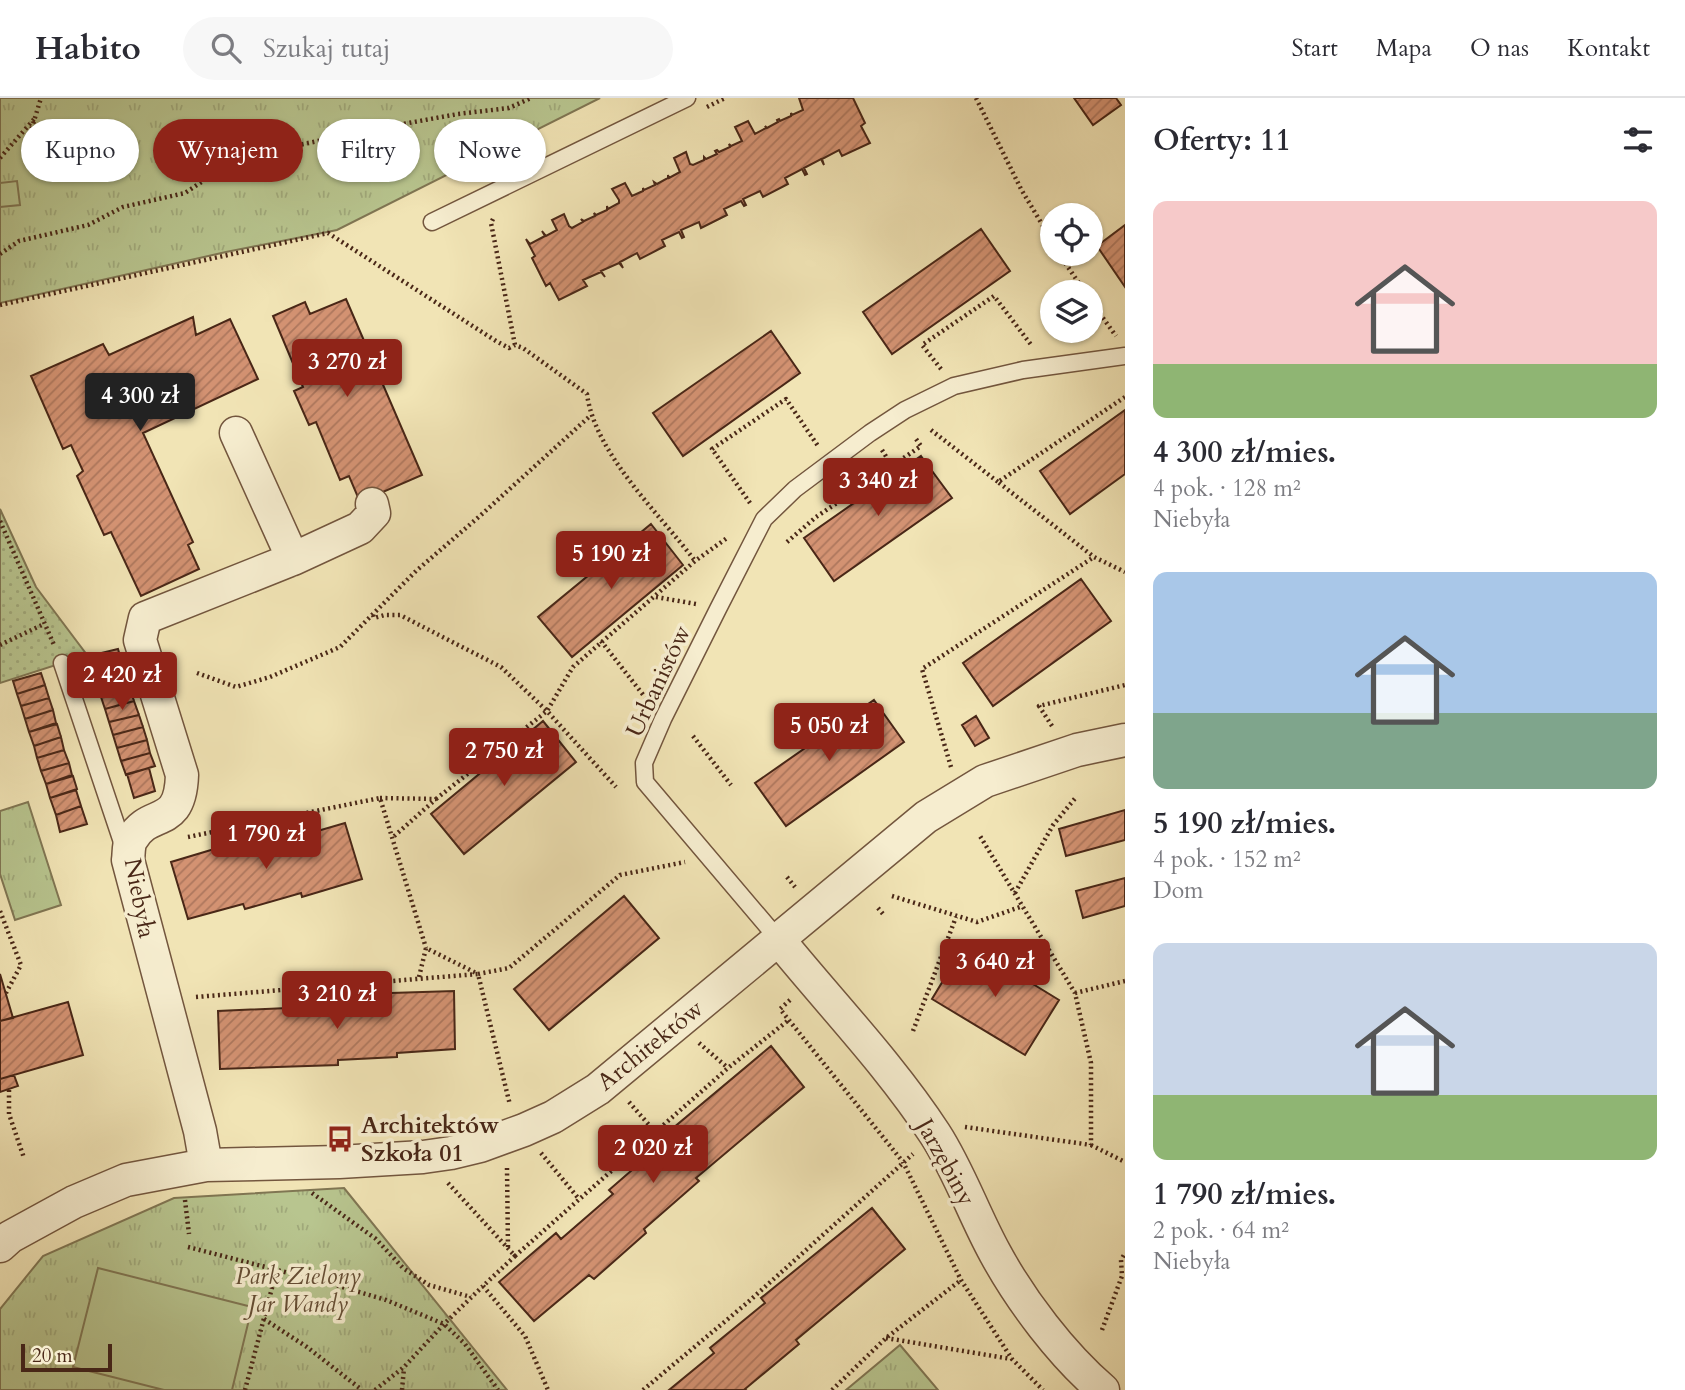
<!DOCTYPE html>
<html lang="pl">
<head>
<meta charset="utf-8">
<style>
	:root { --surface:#fff; --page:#f7f7f7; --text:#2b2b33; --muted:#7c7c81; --line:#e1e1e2; --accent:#8f2418 }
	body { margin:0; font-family:Cardo,serif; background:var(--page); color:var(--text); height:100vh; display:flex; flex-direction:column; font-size:26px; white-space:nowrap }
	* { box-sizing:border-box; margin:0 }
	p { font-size:23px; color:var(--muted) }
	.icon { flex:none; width:38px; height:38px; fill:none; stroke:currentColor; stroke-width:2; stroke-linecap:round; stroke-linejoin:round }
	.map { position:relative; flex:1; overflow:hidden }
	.sheet { display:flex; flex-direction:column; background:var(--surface); width:560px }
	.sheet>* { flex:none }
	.banner { position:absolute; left:21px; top:21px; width:665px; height:63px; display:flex; gap:14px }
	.tools { position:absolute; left:1040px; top:105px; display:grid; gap:14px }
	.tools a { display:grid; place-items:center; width:63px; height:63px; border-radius:50%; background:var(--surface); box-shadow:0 2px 5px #0004; font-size:35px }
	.scale { position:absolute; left:21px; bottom:18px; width:91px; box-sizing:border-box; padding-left:7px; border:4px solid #492717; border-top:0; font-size:19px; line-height:24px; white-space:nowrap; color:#492717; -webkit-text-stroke:5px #f6edcf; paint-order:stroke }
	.price { position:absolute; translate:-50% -60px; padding:0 16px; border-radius:7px; background:var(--accent); color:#fff; font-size:23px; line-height:46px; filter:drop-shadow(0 2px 4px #0008) }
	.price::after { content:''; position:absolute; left:50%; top:42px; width:21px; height:16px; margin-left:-10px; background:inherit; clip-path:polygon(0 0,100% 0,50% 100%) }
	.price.active { background:#222; color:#fff }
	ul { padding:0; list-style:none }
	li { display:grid; align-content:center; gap:14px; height:371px; padding:0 28px }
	li span { display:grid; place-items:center; height:217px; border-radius:14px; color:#555 }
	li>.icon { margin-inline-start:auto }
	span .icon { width:126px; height:126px; fill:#fffc; stroke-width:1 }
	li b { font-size:30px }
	h2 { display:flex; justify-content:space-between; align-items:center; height:84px; padding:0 28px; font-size:30px }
	.pill { padding:0 24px; border-radius:32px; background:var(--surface); box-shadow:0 2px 5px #0004; font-size:24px; line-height:63px }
	.pill.active { background:var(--accent); color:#fff }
	header { display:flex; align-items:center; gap:42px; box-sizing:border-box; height:98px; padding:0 35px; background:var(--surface); border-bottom:2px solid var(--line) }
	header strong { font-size:33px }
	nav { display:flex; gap:38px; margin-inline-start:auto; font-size:24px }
	.search { width:490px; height:63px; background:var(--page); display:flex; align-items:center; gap:18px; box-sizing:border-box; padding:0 24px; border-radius:38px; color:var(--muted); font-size:26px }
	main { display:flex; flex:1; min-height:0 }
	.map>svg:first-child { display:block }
	.grass { fill:url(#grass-dots); stroke:#807653; stroke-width:2 }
	.park { fill:url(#park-tufts); stroke:#807653; stroke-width:2 }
	.garden { fill:#b8c58f; stroke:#807653; stroke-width:2 }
	.building { fill:url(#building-hatch); stroke:#492717; stroke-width:2 }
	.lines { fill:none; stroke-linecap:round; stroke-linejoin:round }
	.service-casing { stroke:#73563e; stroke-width:19 }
	.minor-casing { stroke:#73563e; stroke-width:35 }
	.path { stroke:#492717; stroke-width:4.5; stroke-dasharray:2 3.5; stroke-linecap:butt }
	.service { stroke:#f6edcf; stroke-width:16 }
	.minor { stroke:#f6edcf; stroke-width:32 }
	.labels { text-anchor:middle; stroke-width:7; stroke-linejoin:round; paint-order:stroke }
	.street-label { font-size:24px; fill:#492717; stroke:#f6edcf }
	.poi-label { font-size:24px; font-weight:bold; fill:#492717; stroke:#f6edcf; text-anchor:start }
	.park-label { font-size:24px; font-style:italic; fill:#654e35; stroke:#f6edcf }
</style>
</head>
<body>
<header>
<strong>Habito</strong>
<div class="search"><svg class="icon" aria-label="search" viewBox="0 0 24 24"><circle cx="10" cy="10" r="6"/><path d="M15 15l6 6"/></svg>Szukaj tutaj</div>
<nav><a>Start</a><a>Mapa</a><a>O nas</a><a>Kontakt</a></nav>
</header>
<main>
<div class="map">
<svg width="1125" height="1292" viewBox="0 0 1125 1292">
	<defs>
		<pattern id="grass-dots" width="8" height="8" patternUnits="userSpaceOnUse" patternTransform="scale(1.75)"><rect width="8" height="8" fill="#b8c58f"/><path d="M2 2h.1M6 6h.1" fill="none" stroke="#a0a97b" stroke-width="1.8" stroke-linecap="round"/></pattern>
		<pattern id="park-tufts" width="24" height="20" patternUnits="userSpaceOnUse" patternTransform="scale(1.75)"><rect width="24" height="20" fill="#b8c58f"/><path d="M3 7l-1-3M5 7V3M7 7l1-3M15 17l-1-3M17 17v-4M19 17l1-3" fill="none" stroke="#a0a97b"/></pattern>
		<pattern id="building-hatch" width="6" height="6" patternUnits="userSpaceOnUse" patternTransform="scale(1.75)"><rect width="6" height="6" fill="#d39272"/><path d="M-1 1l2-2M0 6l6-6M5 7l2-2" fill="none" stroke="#ad775d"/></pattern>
	</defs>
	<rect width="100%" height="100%" fill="#f1e4b5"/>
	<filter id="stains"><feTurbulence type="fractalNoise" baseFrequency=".00286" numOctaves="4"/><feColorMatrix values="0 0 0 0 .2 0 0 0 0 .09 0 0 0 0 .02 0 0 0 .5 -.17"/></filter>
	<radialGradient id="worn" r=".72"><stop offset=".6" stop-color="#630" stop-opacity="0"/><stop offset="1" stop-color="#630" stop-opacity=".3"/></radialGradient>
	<!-- grass -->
	<path class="grass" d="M 0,411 L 36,489 L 87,557 L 0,585 Z"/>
	<!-- park -->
	<path class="park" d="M 0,0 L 600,0 L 337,132 L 226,154 L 0,205 Z
		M 28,704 L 61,807 L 15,822 L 0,776 L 0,713 Z
		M 344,1090 L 507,1292 L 0,1292 L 0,1211 L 43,1158 L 174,1100 Z
		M 900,1247 L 938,1292 L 846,1292 Z"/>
	<!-- garden -->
	<path class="garden" d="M 17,83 L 20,107 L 0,109 L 0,85 Z
		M 98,1170 L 252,1209 L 232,1292 L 164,1292 L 73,1269 Z"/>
	<!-- building -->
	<path class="building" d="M 799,0 L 853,0 L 865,25 L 861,28 L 870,45 L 842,58 L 839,52 L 822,61 L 824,67 L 821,61 L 804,70 L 807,76 L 805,77 L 802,71 L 785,80 L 788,86 L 763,99 L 760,93 L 743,101 L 746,107 L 744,108 L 741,103 L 724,111 L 727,117 L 701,130 L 699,124 L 681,132 L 684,139 L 682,140 L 679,134 L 662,142 L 665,148 L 640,161 L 637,155 L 620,164 L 623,170 L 619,165 L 601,173 L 605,179 L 601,174 L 583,182 L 587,188 L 559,202 L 550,185 L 546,188 L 532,160 L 535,158 L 526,141 L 530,146 L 545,138 L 542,133 L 546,138 L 557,132 L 552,122 L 564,116 L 569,128 L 572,130 L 583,124 L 581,121 L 584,123 L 595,118 L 594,115 L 596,117 L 607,112 L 607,108 L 608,111 L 619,105 L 619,102 L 612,91 L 625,85 L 632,98 L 643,93 L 643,90 L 644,92 L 655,87 L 654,84 L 657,86 L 668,80 L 668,77 L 669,80 L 680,74 L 674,60 L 686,54 L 690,66 L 693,67 L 704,62 L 704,59 L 706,61 L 717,56 L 715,53 L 717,52 L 719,54 L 730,49 L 729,46 L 731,48 L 742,43 L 735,29 L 748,23 L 755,36 L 766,30 L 765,28 L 767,30 L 778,24 L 777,22 L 779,21 L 780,23 L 791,18 L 791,15 L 792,17 L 803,12 Z
		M 1074,0 L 1116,0 L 1121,7 L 1093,27 Z
		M 1125,127 L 1125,189 L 1097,148 Z
		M 981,131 L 1010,173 L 892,256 L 863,214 Z
		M 346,201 L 422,377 L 360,404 L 349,378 L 340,382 L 316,324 L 309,327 L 294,293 L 303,289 L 273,218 L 305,204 L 310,216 Z
		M 193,219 L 196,237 L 230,221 L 258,281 L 143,335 L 193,444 L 188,447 L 199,471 L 141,498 L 111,434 L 104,437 L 77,378 L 83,373 L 71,347 L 63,351 L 31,278 L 103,246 L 109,257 Z
		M 771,233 L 800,275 L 683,358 L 653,315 Z
		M 1125,312 L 1125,376 L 1070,416 L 1040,373 Z
		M 921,358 L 952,400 L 834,483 L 804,440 Z
		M 651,426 L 683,467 L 572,559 L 538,519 Z
		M 1081,481 L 1111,523 L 993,608 L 963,565 Z
		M 118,551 L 122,565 L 93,572 L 89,558 Z
		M 122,565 L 126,578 L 97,586 L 93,572 Z
		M 41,575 L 45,587 L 17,596 L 13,583 Z
		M 126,578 L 130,591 L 101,599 L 97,586 Z
		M 45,587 L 49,600 L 21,608 L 17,596 Z
		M 130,591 L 134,603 L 105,611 L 101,599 Z
		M 49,600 L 53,612 L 25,621 L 21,608 Z
		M 874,602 L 904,644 L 786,728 L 755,685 Z
		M 134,603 L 139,617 L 109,624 L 105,611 Z
		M 53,612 L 56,625 L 29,634 L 25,621 Z
		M 139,617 L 143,629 L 113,637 L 109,624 Z
		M 976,618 L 989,640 L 975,648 L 962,627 Z
		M 543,623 L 576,664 L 464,756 L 431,716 Z
		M 57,626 L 61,639 L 34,648 L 29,634 Z
		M 143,629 L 147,642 L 117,650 L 113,637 Z
		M 61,639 L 64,652 L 37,660 L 34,648 Z
		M 147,642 L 150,655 L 121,663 L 117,650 Z
		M 64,652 L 69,665 L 41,673 L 37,660 Z
		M 150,655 L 155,668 L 126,677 L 121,663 Z
		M 69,665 L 72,677 L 46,686 L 41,673 Z
		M 149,670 L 155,693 L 134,700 L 127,676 Z
		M 73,678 L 77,691 L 50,700 L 46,686 Z
		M 76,692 L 81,708 L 56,717 L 50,700 Z
		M 81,708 L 87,726 L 60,734 L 56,717 Z
		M 1125,712 L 1125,742 L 1066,758 L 1059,731 Z
		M 345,725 L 362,781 L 302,799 L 301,795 L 245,811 L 243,806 L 188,821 L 171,764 L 231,746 L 233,751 L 288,736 L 290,741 Z
		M 1125,780 L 1125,808 L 1083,820 L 1076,793 Z
		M 624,798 L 659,840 L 549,932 L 514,891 Z
		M 966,845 L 1059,902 L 1025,957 L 932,901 Z
		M 0,876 L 13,920 L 0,923 Z
		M 454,893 L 455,951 L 397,955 L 397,959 L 338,962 L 338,967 L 220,971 L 218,913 L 333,908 L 333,902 L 391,900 L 391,895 Z
		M 68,904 L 83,957 L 0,981 L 0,923 Z
		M 771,948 L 804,989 L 696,1080 L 699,1083 L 644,1131 L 646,1135 L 594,1181 L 589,1177 L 534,1223 L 499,1184 L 556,1135 L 561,1141 L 613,1096 L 609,1092 L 663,1045 L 660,1041 Z
		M 14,977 L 18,988 L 0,994 L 0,981 Z
		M 872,1110 L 905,1151 L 796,1242 L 799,1246 L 745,1291 L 746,1292 L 669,1292 L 714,1255 L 710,1250 L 765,1205 L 761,1200 Z"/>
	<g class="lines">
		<!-- service casing -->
		<g class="service-casing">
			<path id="service" d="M 432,124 L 687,0
				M 62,565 L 125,753
				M 779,842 L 645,684 L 644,665 L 663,621 L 718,511 L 764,421 L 795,391 L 870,335 L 905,312 L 954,288 L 1023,272 L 1125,258"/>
		</g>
		<!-- minor casing -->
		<g class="minor-casing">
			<path id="minor" d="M 293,461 L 360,430 L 374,415 L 372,406
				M 779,842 C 831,906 890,967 935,1036 C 959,1073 974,1117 995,1155 C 1021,1203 1062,1257 1103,1292
				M 206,1067 L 200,1033 L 128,762 C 129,756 128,746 132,741 C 150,709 180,733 182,677 L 140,542 L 145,520 L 293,461 L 236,335
				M 0,1148 L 10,1139 L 74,1104 L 126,1082 L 206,1067 L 339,1064 L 423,1059 L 451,1055 L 480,1048 L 524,1032 L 553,1019 L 598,991 L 926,719 L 985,683 L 1077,652 L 1125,642"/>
		</g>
		<!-- path -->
		<path class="path" d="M 976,0 L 1021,91 L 1052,143
			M 707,9 L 725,0
			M 30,36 L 41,0
			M 0,60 L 35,20
			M 493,121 L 491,125 L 515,247
			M 0,156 L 19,143 L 88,127 L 123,109 L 185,95 L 224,69 L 285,50 L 370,32 L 458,16 L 509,10 L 531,0
			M 1059,156 L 1085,194
			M 1090,202 L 1116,238
			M 0,207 L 328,135 L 496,243 L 509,250 L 515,247 L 523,250 L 587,296 C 595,356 659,415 695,463
			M 941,271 L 922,247 L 994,198 L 1032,248
			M 1125,299 L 998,384 L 1094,459 L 1125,474
			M 931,332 L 998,384
			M 882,352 L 892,368 L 921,348 L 916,341
			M 750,405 L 712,351 L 786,301 L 818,348
			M 0,423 L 54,547
			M 787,444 L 816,419 L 892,368
			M 656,499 L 696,506
			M 373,517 L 374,520 L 385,517 L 400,517 L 501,569 L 547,613 L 616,689
			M 601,543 L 648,603
			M 0,547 L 44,526
			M 197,575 L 236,589 L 270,579 L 340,549 L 416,473 L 481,417 L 590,318
			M 1052,628 L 1039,608 L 1125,587
			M 693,638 L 731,687
			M 951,669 L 922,571 L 1094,459
			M 380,700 L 436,701 L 392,740
			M 436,701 L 547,613 L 573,569 L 695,463 L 727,440
			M 188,739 L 380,700 L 426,850
			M 787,779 L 795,789
			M 1015,795 L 1053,727 L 1077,698
			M 892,798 L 977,824 L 1023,808
			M 878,810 L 883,816
			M 0,813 L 21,867 L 6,895
			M 419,879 L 426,850 L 478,876 L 509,870 L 620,777 L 685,764
			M 1075,895 L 1125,883
			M 196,899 L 478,876 L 510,1007
			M 790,902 L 780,911 L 903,1064 L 961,1182 L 1012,1261 L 1043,1292
			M 913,933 L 956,819
			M 699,945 L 728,970
			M 9,992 L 9,1016 L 24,1060
			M 629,1004 L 656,1035
			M 965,1029 L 1091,1047 L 1091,965 L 1075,895 L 980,738
			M 1091,1047 L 1125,1064
			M 541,1055 L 579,1101
			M 507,1070 L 508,1151
			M 448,1085 L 515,1158 L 483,1188 L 525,1238 L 548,1292
			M 312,1095 L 376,1141 L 403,1170 L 429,1187 L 471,1199
			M 185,1102 L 189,1136
			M 188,1149 L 339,1188 L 386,1202 L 444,1226 L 465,1246 L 498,1292
			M 515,1158 L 728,970 L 790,921
			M 264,1221 L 307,1249 L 362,1292
			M 1102,1232 L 1122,1178 L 1121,1162 L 1125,1155
			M 886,1240 L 1011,1261
			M 245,1292 L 277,1171
			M 375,1292 L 404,1269 L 444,1226 L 483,1188
			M 402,1292 L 404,1270
			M 643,1292 L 747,1205 L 913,1056
			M 832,1292 L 886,1240 L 961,1182"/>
		<!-- service -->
		<use href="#service" class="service"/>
		<!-- minor -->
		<use href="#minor" class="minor"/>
	</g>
	<!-- icons -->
	<defs>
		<g id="bus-bare" transform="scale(2.1)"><path d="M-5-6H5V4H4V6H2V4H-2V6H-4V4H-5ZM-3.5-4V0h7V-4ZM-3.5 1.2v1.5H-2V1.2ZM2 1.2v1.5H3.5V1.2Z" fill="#8f2418" stroke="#f6edcf" stroke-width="2.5" paint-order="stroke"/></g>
	</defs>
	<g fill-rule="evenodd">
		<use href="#bus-bare" x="340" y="1041"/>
	</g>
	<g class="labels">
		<!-- street labels -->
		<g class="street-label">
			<text transform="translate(658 583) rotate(-65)" y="8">Urbanistów</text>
			<text transform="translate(140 800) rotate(79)" y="8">Niebyła</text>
			<text transform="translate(650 947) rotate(-39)" y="8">Architektów</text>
			<text transform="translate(946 1064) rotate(61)" y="8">Jarzębiny</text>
		</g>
		<!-- poi labels -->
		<g class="poi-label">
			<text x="361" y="1035">Architektów<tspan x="361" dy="28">Szkoła 01</tspan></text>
		</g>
		<!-- park labels -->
		<g class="park-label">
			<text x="298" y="1186">Park Zielony<tspan x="298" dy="28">Jar Wandy</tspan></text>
		</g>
	</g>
	<rect width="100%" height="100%" filter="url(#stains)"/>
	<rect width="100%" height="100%" fill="url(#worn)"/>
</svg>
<div class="tools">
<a><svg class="icon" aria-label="locate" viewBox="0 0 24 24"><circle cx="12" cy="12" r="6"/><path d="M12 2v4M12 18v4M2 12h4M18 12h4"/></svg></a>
<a><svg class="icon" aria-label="layers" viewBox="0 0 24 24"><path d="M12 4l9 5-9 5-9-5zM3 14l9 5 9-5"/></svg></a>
</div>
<div class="scale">20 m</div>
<b class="price" style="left:347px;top:301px">3 270 zł</b>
<b class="price active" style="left:140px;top:335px">4 300 zł</b>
<b class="price" style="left:878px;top:420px">3 340 zł</b>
<b class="price" style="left:611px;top:493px">5 190 zł</b>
<b class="price" style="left:122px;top:614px">2 420 zł</b>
<b class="price" style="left:829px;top:665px">5 050 zł</b>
<b class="price" style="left:504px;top:690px">2 750 zł</b>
<b class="price" style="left:266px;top:773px">1 790 zł</b>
<b class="price" style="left:995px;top:901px">3 640 zł</b>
<b class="price" style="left:337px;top:933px">3 210 zł</b>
<b class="price" style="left:653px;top:1087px">2 020 zł</b>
<div class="banner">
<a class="pill">Kupno</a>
<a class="pill active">Wynajem</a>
<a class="pill">Filtry</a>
<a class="pill">Nowe</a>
</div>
</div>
<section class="sheet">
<h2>Oferty: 11<svg class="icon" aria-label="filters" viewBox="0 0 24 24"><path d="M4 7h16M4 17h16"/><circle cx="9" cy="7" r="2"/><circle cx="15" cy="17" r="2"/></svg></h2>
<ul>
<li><span style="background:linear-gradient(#f6c9c9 75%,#8fb573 0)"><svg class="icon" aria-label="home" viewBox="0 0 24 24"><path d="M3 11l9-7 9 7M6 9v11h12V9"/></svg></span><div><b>4 300 zł/mies.</b><p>4 pok. · 128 m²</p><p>Niebyła</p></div></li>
<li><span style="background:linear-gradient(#a9c7e8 65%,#7fa58c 0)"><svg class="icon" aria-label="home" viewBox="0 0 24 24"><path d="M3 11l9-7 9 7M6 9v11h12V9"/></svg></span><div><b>5 190 zł/mies.</b><p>4 pok. · 152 m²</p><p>Dom</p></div></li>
<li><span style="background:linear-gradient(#c9d6e8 70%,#8fb573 0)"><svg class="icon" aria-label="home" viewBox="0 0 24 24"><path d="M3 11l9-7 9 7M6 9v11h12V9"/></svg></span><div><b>1 790 zł/mies.</b><p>2 pok. · 64 m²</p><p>Niebyła</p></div></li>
</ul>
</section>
</main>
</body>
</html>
